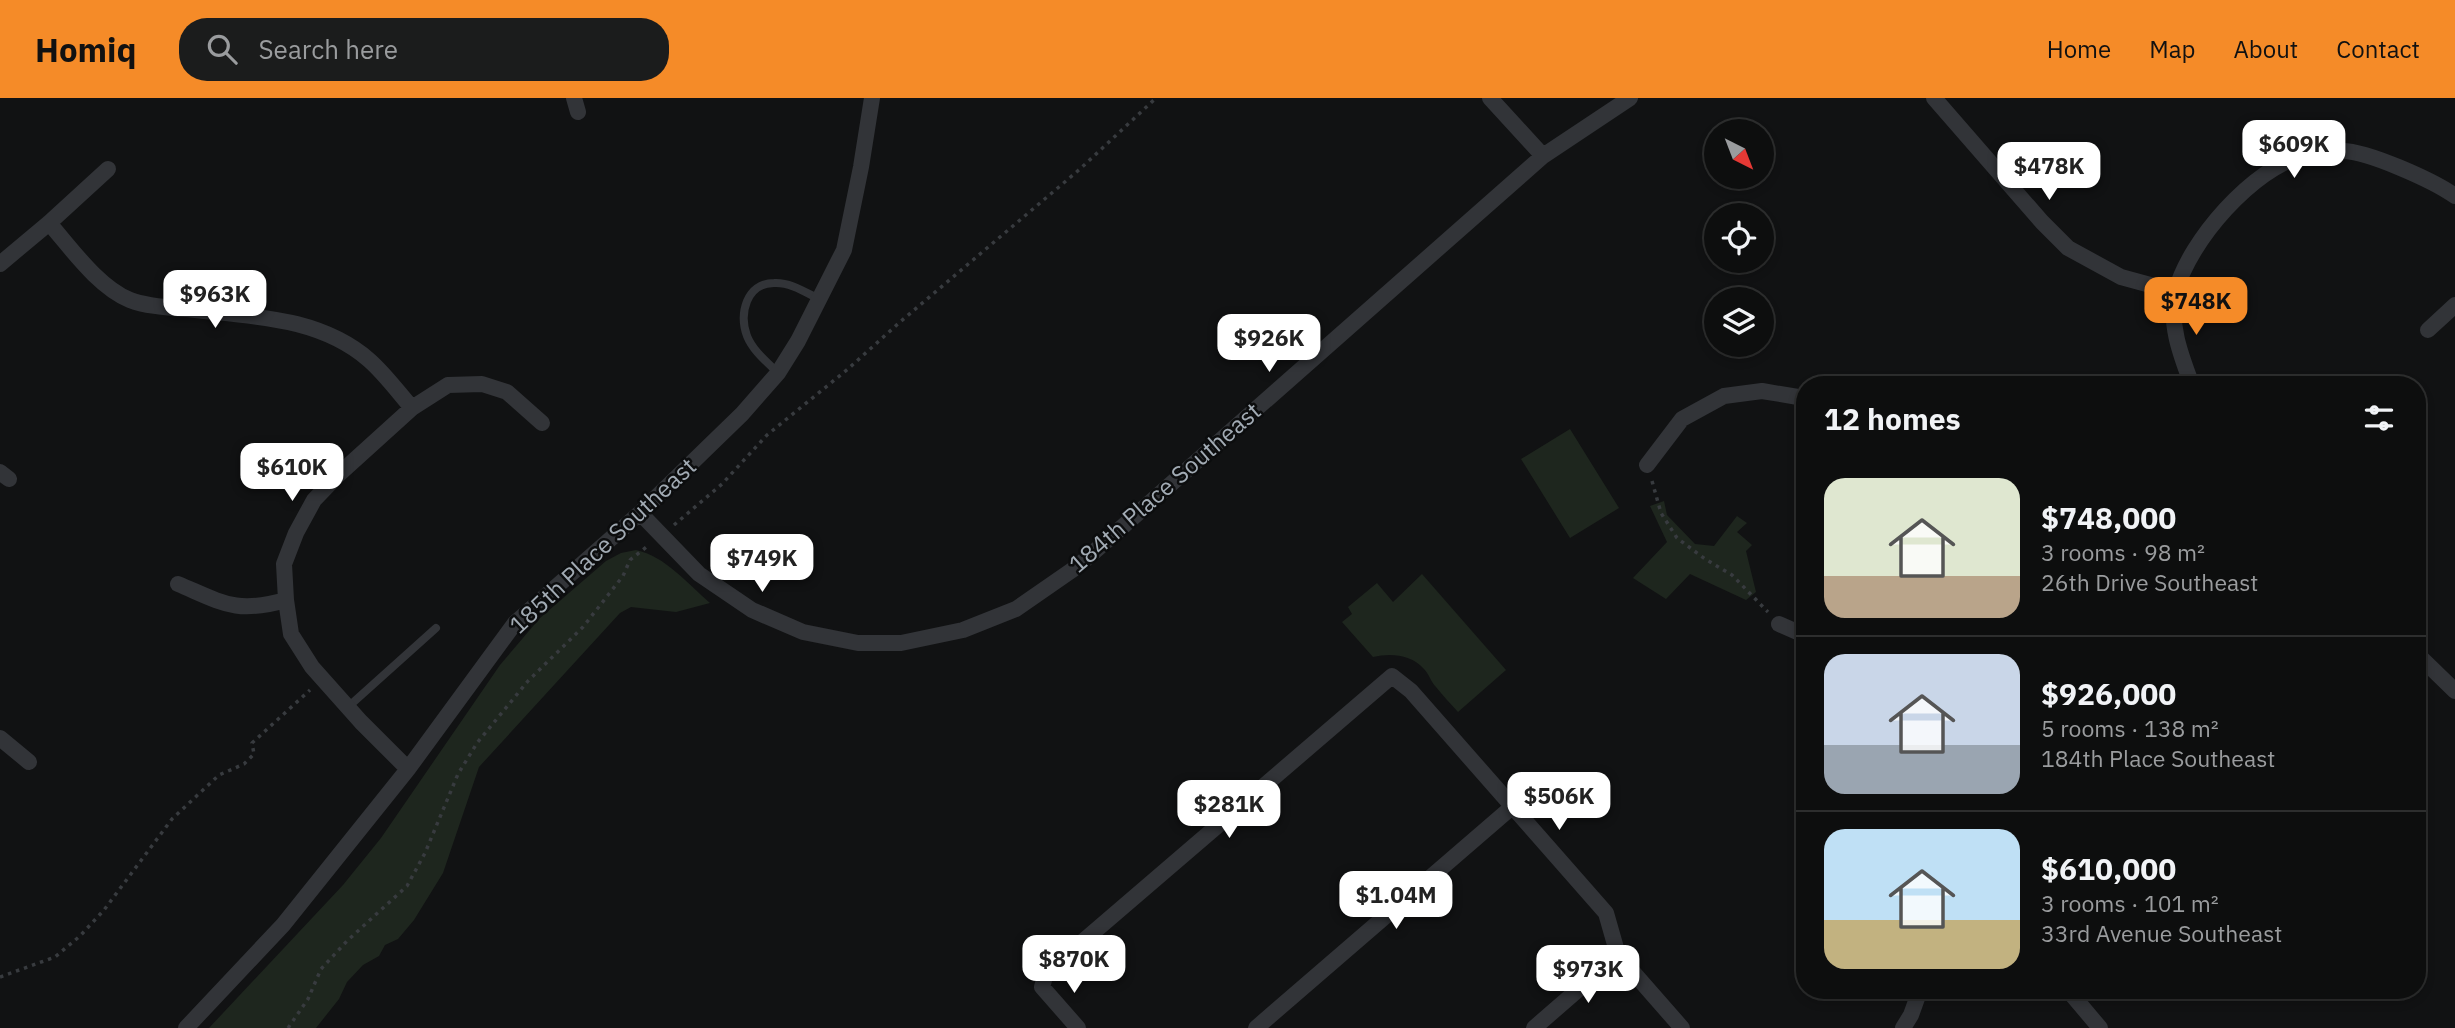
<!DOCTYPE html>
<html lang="en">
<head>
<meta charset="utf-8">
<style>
	:root { --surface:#0d0e0e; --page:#1b1c1c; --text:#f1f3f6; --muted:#9a9c9e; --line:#2d2e2e; --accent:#f58b28 }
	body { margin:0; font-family:"IBM Plex Sans",sans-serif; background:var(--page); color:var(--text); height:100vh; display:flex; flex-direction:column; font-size:26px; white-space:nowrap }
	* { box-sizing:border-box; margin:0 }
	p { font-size:23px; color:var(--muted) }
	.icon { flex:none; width:38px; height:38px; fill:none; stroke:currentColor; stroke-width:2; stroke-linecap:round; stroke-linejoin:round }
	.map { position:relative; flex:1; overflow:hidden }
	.details { position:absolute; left:1796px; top:278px; width:630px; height:623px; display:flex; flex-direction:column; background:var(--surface); border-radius:28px; box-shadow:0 4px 10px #0003,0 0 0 2px var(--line) }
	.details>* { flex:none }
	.needle { width:46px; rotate:138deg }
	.controls { position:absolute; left:1704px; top:21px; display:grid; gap:14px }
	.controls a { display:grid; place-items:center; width:70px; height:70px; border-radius:50%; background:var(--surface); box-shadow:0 4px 10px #0003,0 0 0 2px var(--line); font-size:35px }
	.price { position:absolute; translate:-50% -60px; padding:0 16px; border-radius:14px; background:#fff; color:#222; font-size:23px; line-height:46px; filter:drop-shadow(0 2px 4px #0008) }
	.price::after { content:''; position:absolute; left:50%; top:42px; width:21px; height:16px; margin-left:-10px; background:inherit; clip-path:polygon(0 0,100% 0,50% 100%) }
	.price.on { background:var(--accent); color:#111 }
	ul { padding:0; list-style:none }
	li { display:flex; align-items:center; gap:21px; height:175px; padding:0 28px }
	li+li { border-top:2px solid var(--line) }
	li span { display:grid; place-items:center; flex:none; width:196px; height:140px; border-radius:21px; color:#555 }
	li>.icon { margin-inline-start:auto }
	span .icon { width:84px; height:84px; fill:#fffc; stroke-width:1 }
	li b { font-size:30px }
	h2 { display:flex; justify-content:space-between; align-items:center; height:84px; padding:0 28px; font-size:30px }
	header { display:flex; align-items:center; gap:42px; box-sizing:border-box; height:98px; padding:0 35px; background:var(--accent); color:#111 }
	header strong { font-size:33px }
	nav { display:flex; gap:38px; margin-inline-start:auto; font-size:24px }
	.search { width:490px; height:63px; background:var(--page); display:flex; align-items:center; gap:18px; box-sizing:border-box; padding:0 24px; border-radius:28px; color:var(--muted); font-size:26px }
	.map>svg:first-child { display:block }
	.green { fill:#1e261e }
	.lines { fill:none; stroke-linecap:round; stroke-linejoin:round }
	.path { stroke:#383b3f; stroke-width:3.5; stroke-dasharray:3.5 5; stroke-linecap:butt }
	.service { stroke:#323438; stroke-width:8 }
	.minor { stroke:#323438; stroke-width:16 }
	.labels { text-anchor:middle; stroke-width:5; stroke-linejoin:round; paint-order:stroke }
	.street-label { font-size:24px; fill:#a2abb4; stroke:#0c0d0e }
</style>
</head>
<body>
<header>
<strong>Homiq</strong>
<div class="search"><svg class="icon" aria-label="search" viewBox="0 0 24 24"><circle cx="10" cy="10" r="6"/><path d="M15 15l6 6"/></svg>Search here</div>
<nav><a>Home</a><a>Map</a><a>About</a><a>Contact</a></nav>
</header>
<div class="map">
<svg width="2455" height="930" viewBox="0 0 2455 930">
	<rect width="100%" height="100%" fill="#111213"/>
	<!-- green -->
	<path class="green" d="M 1570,331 L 1619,410 L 1570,440 L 1521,361 Z
		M 1664,403 L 1667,417 L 1695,446 L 1714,448 L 1737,418 L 1747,425 L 1737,434 L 1752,447 L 1746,453 L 1756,494 L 1746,502 L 1690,476 L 1666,501 L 1633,480 L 1667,444 L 1650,408 Z
		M 636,452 C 665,458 688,486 710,505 L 676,514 L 631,509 L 620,515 L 479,669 L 443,775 L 414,822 L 398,841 L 385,847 L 379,858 L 363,867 L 347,884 L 339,901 L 316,930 L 209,930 L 343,787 L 381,740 L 500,567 L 540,520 L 606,463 L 621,455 Z
		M 1422,476 L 1506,572 L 1458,614 C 1451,606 1443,598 1436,589 C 1431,584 1429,576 1424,571 C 1411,556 1390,555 1373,559 L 1342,524 L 1352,516 L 1348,509 L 1377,485 L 1393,504 Z"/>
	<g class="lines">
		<!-- path -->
		<path class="path" d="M 1652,383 L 1661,415 L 1677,440 L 1705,461 L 1732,477 L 1768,514
			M 674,427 L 722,386 L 767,337 L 848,271 L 900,224 L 1080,71 L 1156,0
			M 0,879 L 55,859 L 80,838 L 104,812 L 172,721 L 219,677 L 244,666 L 254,656 L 252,645 L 310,592
			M 288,930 L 308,901 L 321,871 L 347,843 L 407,788 L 425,755 L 458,676 L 477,645 L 528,583 L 583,529 L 623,478 L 630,462 L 649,447"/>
		<!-- service -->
		<path class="service" d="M 778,275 C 767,264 753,253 747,238 C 739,216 746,185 774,185 C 790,184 805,194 819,201
			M 348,609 L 436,530"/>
		<!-- minor -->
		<path class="minor" d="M 574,0 L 578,14
			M 1490,0 L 1543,58
			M 1934,0 L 2042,124 L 2068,150 L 2121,179 L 2176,194
			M 49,125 C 71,150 98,189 130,202 C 150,210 182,210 204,213 C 262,219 323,222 369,262 C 385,276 398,294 412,310
			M 0,166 L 49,125 L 108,71
			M 2428,232 L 2455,207
			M 2192,287 C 2181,258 2168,225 2176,193 C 2189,143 2253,70 2304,57 C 2315,54 2329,53 2341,53 C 2366,52 2434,83 2455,98
			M 1647,367 L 1682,321 L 1724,298 L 1762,293 L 1804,300
			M 0,374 L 9,381
			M 640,415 L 699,476 L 752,512 L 803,534 L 858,545 L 901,545 L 963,532 L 1016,511 L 1078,468 L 1543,58 L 1630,0
			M 178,486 C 223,505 236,516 286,502
			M 1779,526 L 1804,537
			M 2417,556 L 2455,593
			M 0,640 L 29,664
			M 408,671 L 361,624 L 312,569 L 291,536 L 286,502 L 284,466 L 296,435 L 314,402 L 338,377 L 412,310 L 448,287 L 482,286 L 507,294 L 542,325
			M 2068,892 L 2100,930
			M 186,930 L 283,827 L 408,671 L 515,525 L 640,415 L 742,316 L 778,275 L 798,243 L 844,152 L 861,69 L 872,0
			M 1078,930 L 1042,889 L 1046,875 L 1392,578 L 1411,593 L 1606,815 L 1618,857 L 1682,930
			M 1256,930 L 1512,709
			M 1534,930 L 1618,857
			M 1903,930 L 1911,917 L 1920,892"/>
	</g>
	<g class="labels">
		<!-- street labels -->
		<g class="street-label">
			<text transform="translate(1165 390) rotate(-41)" y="8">184th Place Southeast</text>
			<text transform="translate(603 448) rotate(-43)" y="8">185th Place Southeast</text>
		</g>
	</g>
</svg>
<div class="controls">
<a><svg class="needle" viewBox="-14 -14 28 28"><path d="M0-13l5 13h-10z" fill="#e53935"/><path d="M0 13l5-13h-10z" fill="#9a9c9e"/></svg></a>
<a><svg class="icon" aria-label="locate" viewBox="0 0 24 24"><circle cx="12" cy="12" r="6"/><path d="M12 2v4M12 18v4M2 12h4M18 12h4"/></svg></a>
<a><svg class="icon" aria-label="layers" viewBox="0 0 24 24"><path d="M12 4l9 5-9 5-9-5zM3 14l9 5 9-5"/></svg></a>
</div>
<b class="price" style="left:2294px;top:82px">$609K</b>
<b class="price" style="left:2049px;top:104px">$478K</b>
<b class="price" style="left:215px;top:232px">$963K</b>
<b class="price on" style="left:2196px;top:239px">$748K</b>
<b class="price" style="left:1269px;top:276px">$926K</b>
<b class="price" style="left:292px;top:405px">$610K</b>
<b class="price" style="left:762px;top:496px">$749K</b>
<b class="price" style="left:1559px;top:734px">$506K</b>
<b class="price" style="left:1229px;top:742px">$281K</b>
<b class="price" style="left:1396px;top:833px">$1.04M</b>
<b class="price" style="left:1074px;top:897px">$870K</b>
<b class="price" style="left:1588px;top:907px">$973K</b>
<section class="details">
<h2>12 homes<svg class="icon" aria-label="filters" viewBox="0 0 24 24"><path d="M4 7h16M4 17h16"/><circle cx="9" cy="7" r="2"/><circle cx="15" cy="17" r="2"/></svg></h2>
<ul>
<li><span style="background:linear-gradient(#dfe7d0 70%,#b9a48a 0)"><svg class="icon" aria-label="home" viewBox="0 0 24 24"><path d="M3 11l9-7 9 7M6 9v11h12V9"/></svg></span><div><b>$748,000</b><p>3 rooms · 98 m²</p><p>26th Drive Southeast</p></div></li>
<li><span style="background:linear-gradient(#c9d6e8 65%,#9aa5b1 0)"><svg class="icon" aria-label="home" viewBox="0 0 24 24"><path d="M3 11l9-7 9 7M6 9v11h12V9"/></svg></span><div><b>$926,000</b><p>5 rooms · 138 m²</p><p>184th Place Southeast</p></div></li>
<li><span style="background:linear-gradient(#bfe0f5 65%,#c2b280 0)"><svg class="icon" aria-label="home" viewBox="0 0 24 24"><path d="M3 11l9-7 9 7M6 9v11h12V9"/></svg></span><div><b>$610,000</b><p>3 rooms · 101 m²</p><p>33rd Avenue Southeast</p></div></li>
</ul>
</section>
</div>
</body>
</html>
